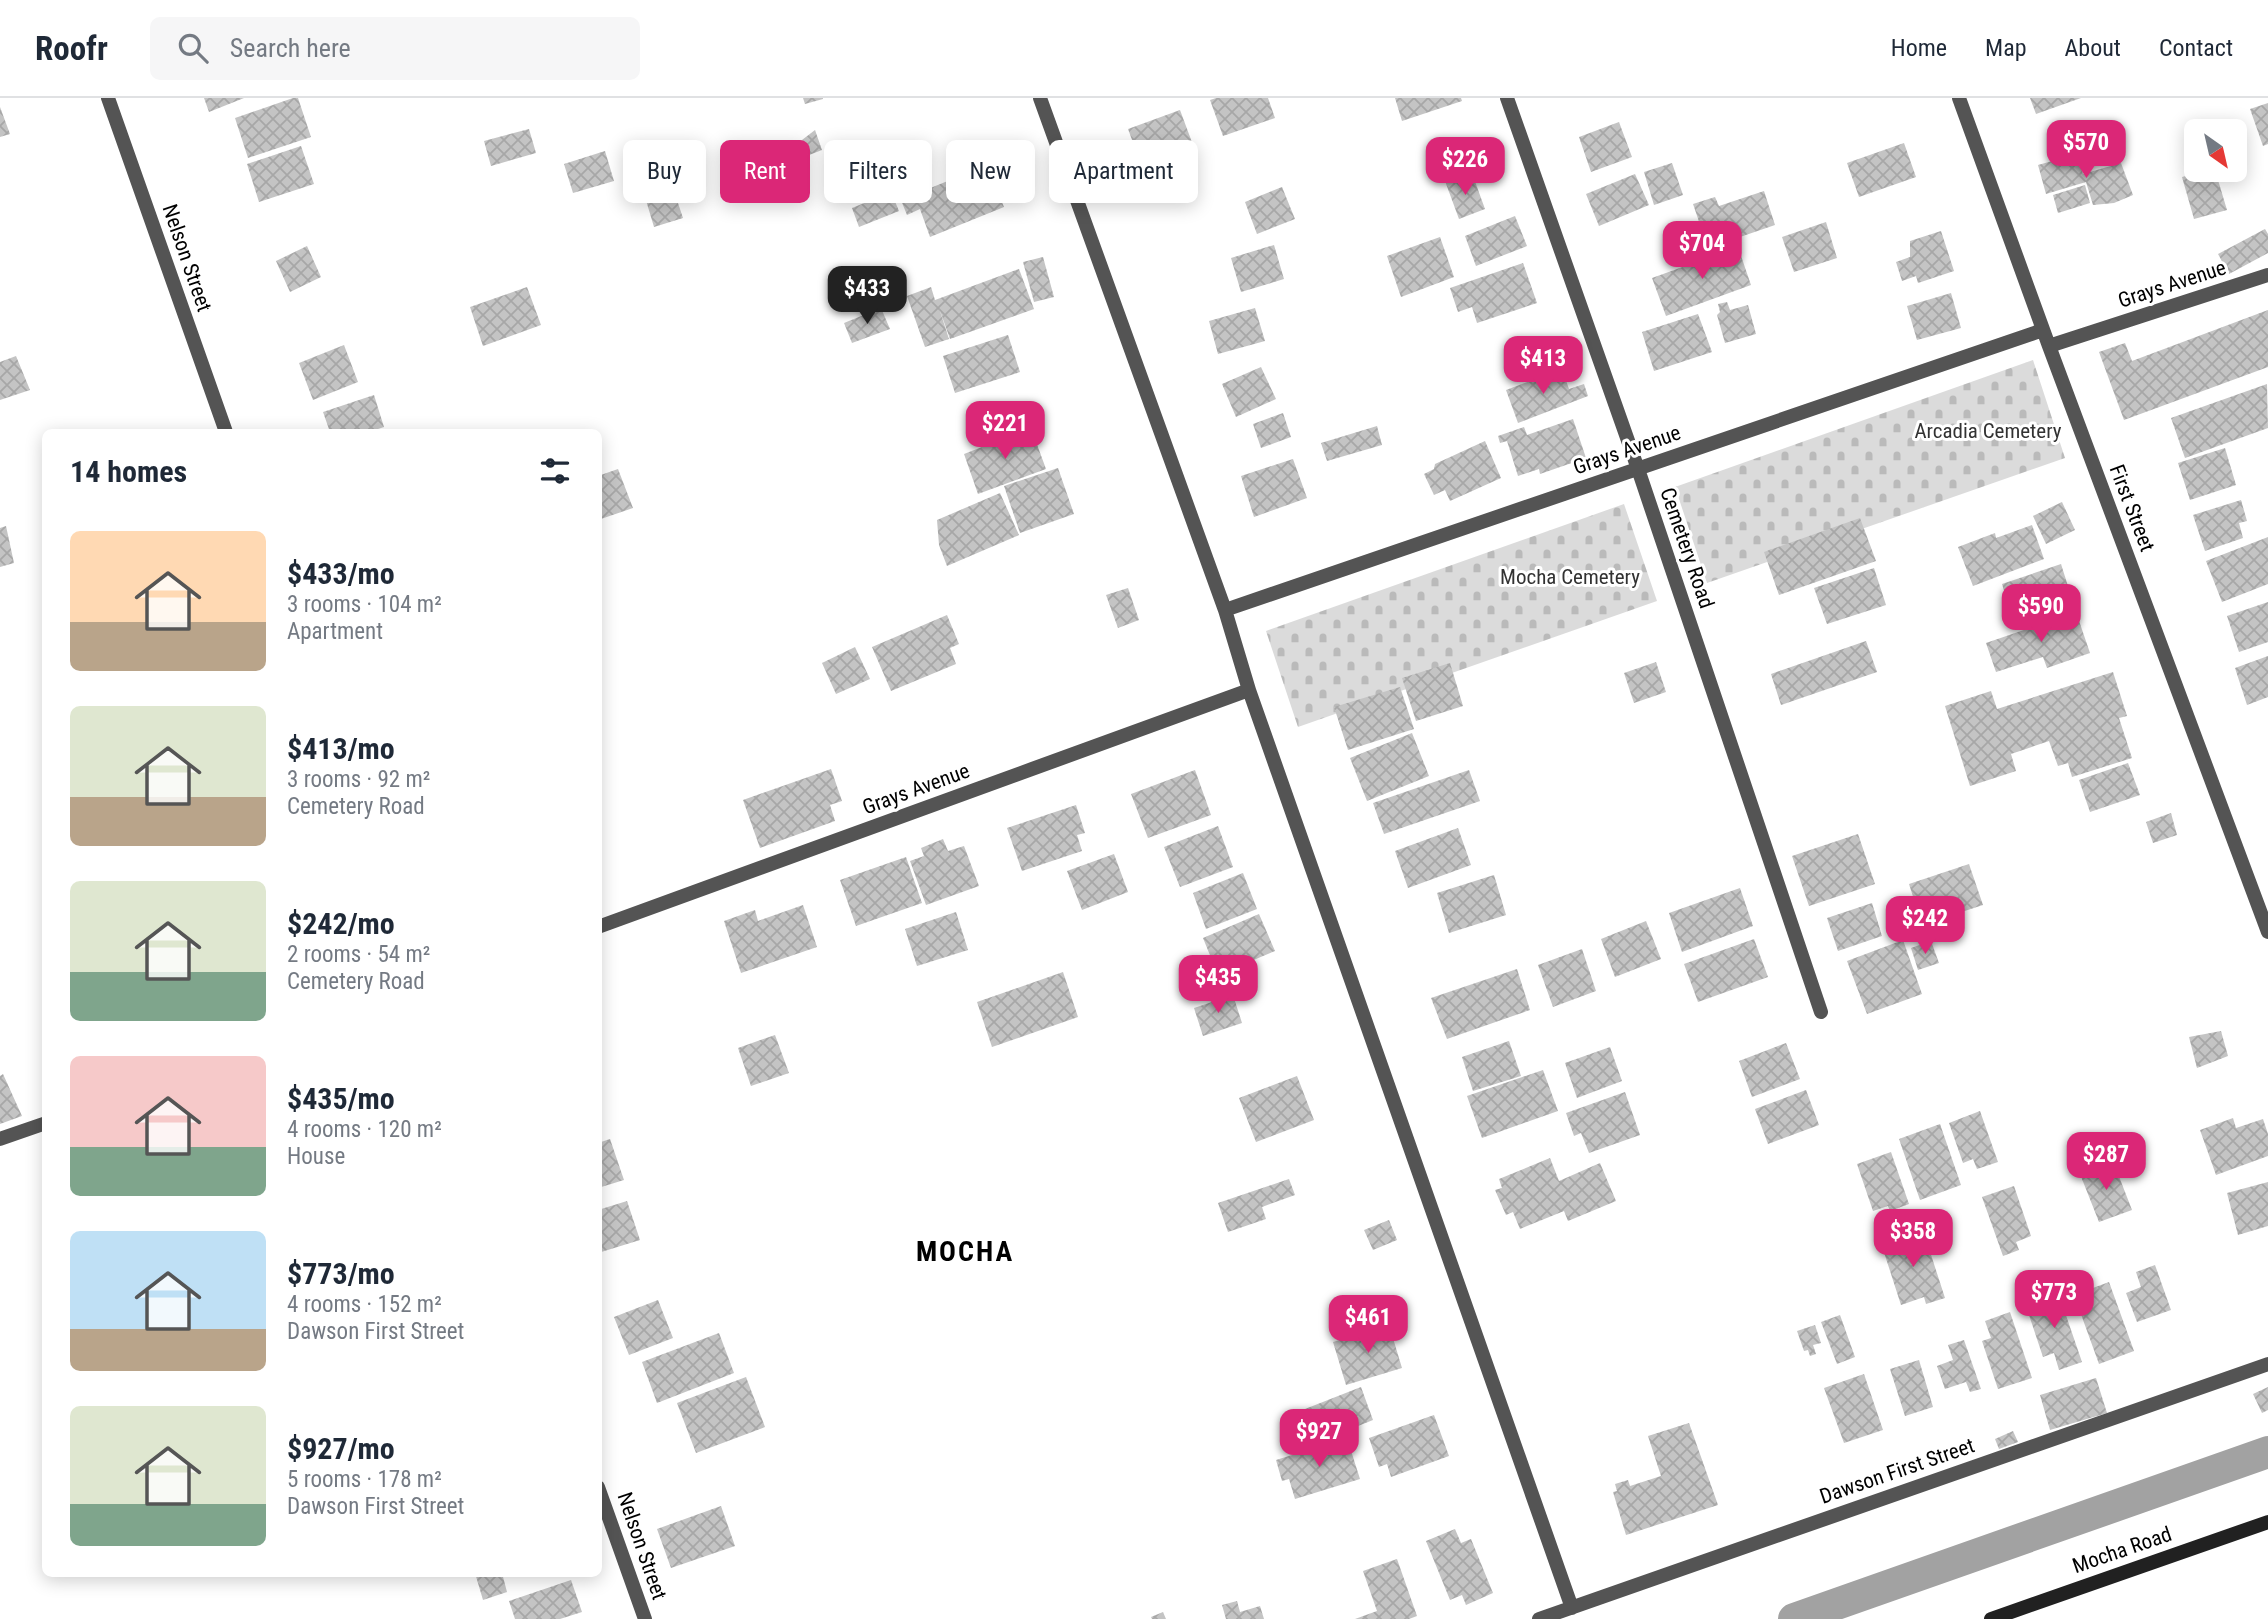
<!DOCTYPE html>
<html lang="en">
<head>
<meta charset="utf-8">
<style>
	:root { --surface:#fff; --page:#f6f6f7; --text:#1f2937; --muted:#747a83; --line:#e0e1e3; --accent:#db2777 }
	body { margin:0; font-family:"Roboto Condensed",sans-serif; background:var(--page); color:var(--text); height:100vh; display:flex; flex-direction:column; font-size:26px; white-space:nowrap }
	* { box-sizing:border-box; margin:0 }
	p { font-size:23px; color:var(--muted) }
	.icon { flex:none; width:38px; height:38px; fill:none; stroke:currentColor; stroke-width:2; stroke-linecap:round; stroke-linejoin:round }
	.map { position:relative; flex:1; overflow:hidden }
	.side { position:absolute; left:42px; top:331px; width:560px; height:1148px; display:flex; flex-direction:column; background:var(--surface); border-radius:10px; box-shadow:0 4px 18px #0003 }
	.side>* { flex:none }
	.hud { position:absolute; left:623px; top:42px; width:665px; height:63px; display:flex; gap:14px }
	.needle { width:46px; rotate:146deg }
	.tools { position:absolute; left:2184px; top:21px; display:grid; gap:14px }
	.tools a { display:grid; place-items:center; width:63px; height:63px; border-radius:10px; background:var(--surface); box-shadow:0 4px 18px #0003; font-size:35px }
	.price { position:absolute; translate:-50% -60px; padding:0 16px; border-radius:14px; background:var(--accent); color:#fff; font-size:23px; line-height:46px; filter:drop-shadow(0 2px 4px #0008) }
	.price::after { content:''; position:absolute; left:50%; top:42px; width:21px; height:16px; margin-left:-10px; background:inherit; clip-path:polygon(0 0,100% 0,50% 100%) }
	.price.active { background:#222; color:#fff }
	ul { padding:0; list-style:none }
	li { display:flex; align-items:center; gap:21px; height:175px; padding:0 28px }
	li span { display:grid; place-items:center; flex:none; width:196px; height:140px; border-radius:10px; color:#555 }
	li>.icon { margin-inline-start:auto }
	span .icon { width:84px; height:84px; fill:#fffc; stroke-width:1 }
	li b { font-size:30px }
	h2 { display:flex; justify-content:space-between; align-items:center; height:84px; padding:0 28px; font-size:30px }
	.chip { padding:0 24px; border-radius:10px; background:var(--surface); box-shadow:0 4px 18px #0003; font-size:24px; line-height:63px }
	.chip.active { background:var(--accent); color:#fff }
	header { display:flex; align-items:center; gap:42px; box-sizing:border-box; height:98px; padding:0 35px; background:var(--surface); border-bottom:2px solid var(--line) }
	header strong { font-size:33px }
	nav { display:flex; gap:38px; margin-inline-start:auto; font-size:24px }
	.search { width:490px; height:63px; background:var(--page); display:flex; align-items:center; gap:18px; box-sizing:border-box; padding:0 24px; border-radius:10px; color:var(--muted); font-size:26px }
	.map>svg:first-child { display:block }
	.cemetery { fill:url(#cemetery-stones) }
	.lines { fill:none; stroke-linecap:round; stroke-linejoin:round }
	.canal { stroke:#a2a2a2; stroke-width:32 }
	.building { fill:url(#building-cross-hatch) }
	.street { stroke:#545454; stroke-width:14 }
	.secondary { stroke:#212121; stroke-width:14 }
	.labels { text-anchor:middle; stroke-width:6; stroke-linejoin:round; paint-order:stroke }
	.street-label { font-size:21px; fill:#000; stroke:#fff }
	.park-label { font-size:21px; fill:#323232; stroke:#fff }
	.district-label { font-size:28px; font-weight:bold; letter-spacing:2px; fill:#000; stroke:#fff }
</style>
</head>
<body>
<header>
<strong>Roofr</strong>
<div class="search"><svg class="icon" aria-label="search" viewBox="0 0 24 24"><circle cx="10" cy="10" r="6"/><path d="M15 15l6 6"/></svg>Search here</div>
<nav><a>Home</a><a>Map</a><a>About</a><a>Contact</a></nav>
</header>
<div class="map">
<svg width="2268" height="1521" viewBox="0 0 2268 1521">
	<defs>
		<pattern id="cemetery-stones" width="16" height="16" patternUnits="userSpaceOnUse" patternTransform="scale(1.75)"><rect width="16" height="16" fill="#dbdbdb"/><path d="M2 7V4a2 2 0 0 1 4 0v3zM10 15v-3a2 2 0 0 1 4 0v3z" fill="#bababa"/></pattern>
		<pattern id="building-cross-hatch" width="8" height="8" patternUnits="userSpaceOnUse" patternTransform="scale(1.75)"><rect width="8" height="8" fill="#c4c4c4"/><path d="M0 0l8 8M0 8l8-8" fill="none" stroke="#a7a7a7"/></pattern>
	</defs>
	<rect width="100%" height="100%" fill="#fff"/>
	<!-- cemetery -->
	<path class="cemetery" d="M 2033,262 L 2065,360 L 1707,485 L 1675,389 Z
		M 1624,406 L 1657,503 L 1298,629 L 1266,533 Z"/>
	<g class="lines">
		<!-- canal -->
		<path class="canal" d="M 1794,1521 L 2268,1354"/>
	</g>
	<!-- building -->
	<path class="building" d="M 204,0 L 244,0 L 209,14 Z
		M 293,0 L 298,0 L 311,39 L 248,60 L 235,20 Z
		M 803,0 L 823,0 L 823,1 L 805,6 Z
		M 1216,0 L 1268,0 L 1275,20 L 1223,38 L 1210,2 Z
		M 1395,0 L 1461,0 L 1462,3 L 1402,23 Z
		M 2030,0 L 2081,0 L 2036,16 Z
		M 2268,5 L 2268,46 L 2263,48 L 2250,11 Z
		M 0,9 L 10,36 L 0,39 Z
		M 1180,12 L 1193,47 L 1141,66 L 1128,31 Z
		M 1619,24 L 1632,59 L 1591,74 L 1579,39 Z
		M 529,31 L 536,55 L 491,68 L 484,43 Z
		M 815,32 L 822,52 L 791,64 L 784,44 L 802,42 Z
		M 1904,45 L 1916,79 L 1859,99 L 1847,65 Z
		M 301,48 L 314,86 L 259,104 L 247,66 Z
		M 605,53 L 614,83 L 573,95 L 564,66 Z
		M 2077,56 L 2083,76 L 2121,65 L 2133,97 L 2114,105 L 2093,107 L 2086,84 L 2046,96 L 2038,67 Z
		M 1672,65 L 1683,97 L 1654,107 L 1644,74 Z
		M 987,67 L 1004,109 L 930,139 L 920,111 L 907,117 L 901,102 Z
		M 2207,72 L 2215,72 L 2227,112 L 2194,121 L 2182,79 Z
		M 1635,76 L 1649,107 L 1599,128 L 1586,96 Z
		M 1473,78 L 1485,111 L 1459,121 L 1445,83 L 1457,79 L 1458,84 Z
		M 2085,87 L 2090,105 L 2058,115 L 2053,97 Z
		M 1282,89 L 1295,121 L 1257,136 L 1245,104 Z
		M 673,90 L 683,120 L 654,129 L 645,99 Z
		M 1764,93 L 1775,127 L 1708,150 L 1693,106 L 1715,99 L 1719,108 Z
		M 891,94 L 899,113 L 859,129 L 852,110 Z
		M 1515,118 L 1527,148 L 1476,168 L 1465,138 Z
		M 1826,124 L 1837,160 L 1794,174 L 1782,139 Z
		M 2265,131 L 2268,136 L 2268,155 L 2229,176 L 2218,156 Z
		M 1941,133 L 1954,173 L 1918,185 L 1916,178 L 1902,183 L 1896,164 L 1910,159 L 1910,143 Z
		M 1440,139 L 1454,179 L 1401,199 L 1387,158 Z
		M 1274,147 L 1284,181 L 1241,194 L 1231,160 Z
		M 307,148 L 321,179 L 290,194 L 276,163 Z
		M 1738,149 L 1751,187 L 1666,218 L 1652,180 Z
		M 1043,159 L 1054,199 L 1034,204 L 1023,164 Z
		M 1523,165 L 1537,205 L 1477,225 L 1472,209 L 1458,214 L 1450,190 Z
		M 1019,171 L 1034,211 L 950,241 L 939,210 L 949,241 L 925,249 L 907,198 L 931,189 L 935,202 Z
		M 527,189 L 541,227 L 483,248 L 470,209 Z
		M 1951,195 L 1961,230 L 1917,242 L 1907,208 Z
		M 1727,204 L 1730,212 L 1748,207 L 1756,236 L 1725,245 L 1717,217 L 1720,214 L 1718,206 Z
		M 881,210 L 890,231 L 852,245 L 844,225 Z
		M 1255,210 L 1265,243 L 1218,256 L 1209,223 Z
		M 2268,212 L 2268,269 L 2124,322 L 2099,254 L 2125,245 L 2132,263 Z
		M 1698,216 L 1712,254 L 1654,273 L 1642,234 Z
		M 1008,237 L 1020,274 L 955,295 L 943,258 Z
		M 344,247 L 358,284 L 313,302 L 299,265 Z
		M 16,258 L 30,292 L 0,302 L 0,264 Z
		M 1261,269 L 1276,301 L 1236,319 L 1222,286 Z
		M 1562,271 L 1569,291 L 1584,286 L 1588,298 L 1518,325 L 1506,292 Z
		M 2267,286 L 2268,330 L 2185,360 L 2171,320 Z
		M 374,297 L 384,329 L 369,334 L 330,334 L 323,314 Z
		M 1283,315 L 1291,339 L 1261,350 L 1253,326 Z
		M 1573,321 L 1586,360 L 1540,376 L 1539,371 L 1518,378 L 1507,343 L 1500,345 L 1498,338 L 1524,329 L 1527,337 Z
		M 1377,328 L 1382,347 L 1327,363 L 1321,345 Z
		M 1031,330 L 1046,371 L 978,396 L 964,356 Z
		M 1485,343 L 1501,380 L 1450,403 L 1445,392 L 1434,397 L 1424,376 L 1434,371 L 1435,366 Z
		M 2225,350 L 2236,387 L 2190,402 L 2178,365 Z
		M 1293,361 L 1307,400 L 1254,419 L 1241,378 Z
		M 1058,370 L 1074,416 L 1020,435 L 1004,388 Z
		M 618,371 L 633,410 L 598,422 L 598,378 Z
		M 1000,395 L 1019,437 L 947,468 L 939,447 L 937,422 Z
		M 2241,402 L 2247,423 L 2239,425 L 2243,440 L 2205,453 L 2193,417 Z
		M 2062,404 L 2075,432 L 2046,446 L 2033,418 Z
		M 1860,420 L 1876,463 L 1779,497 L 1764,454 Z
		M 2032,427 L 2044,461 L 1973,488 L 1958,449 L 1995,435 L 1996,440 Z
		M 6,428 L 14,465 L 0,469 L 0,430 Z
		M 2268,439 L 2268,486 L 2222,504 L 2206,463 Z
		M 2061,466 L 2073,504 L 2014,524 L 2002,486 Z
		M 1874,470 L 1886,507 L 1827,526 L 1814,490 Z
		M 1128,490 L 1139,522 L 1118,530 L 1106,497 Z
		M 2268,504 L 2268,544 L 2239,554 L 2227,518 Z
		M 2076,514 L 2090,555 L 2047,570 L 2043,559 L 1996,574 L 1986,545 Z
		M 947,517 L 959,546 L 950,550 L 956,566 L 891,593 L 872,549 Z
		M 1866,543 L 1877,574 L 1781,607 L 1771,576 Z
		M 855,549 L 870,581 L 836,596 L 822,565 Z
		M 2268,558 L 2268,599 L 2247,607 L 2235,570 Z
		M 1656,564 L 1666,594 L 1634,605 L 1624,575 Z
		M 1450,565 L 1463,608 L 1416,623 L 1402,580 Z
		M 2113,574 L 2127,618 L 2119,620 L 2132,660 L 2072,679 L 2068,665 L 2058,668 L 2049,643 L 2011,656 L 2016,673 L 1970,688 L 1945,608 L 1991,593 L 1997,611 Z
		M 1400,589 L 1414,631 L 1348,652 L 1334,609 Z
		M 1412,635 L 1429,678 L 1367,703 L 1350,660 Z
		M 2128,665 L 2140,697 L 2090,714 L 2079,682 Z
		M 831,671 L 842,703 L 830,707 L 835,723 L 760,750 L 743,702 Z
		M 1195,672 L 1211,717 L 1148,740 L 1131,696 Z
		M 1469,672 L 1480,703 L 1384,736 L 1373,705 Z
		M 1076,707 L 1085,735 L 1077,737 L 1082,753 L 1022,773 L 1007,730 Z
		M 2171,715 L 2177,737 L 2153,745 L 2146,724 Z
		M 1218,728 L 1233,769 L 1180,789 L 1164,749 Z
		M 1458,730 L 1471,767 L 1408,790 L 1395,753 Z
		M 1858,736 L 1875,786 L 1809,808 L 1792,758 Z
		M 943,741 L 948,753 L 964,748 L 979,788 L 926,807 L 910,763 L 924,758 L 921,750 Z
		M 1114,756 L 1128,794 L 1082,812 L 1067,773 Z
		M 906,759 L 922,805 L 856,828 L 840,782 Z
		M 1969,766 L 1983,807 L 1922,827 L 1909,786 Z
		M 1243,775 L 1257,811 L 1206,831 L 1193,795 Z
		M 1494,777 L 1506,817 L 1449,835 L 1437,795 Z
		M 1740,790 L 1753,828 L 1682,854 L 1669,815 Z
		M 1872,805 L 1882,838 L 1838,853 L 1827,820 Z
		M 803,807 L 817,849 L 741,875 L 724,823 L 755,812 L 758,823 Z
		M 956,814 L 968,852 L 917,868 L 905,831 Z
		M 1259,816 L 1275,853 L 1218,877 L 1203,840 Z
		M 1646,823 L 1661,861 L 1615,879 L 1601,841 Z
		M 1754,841 L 1768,879 L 1698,904 L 1684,866 Z
		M 1903,842 L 1922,896 L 1867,916 L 1847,863 Z
		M 1931,843 L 1939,865 L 1918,872 L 1911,850 Z
		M 1582,851 L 1596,893 L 1553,909 L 1538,867 Z
		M 1517,871 L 1530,912 L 1447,941 L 1431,900 Z
		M 1063,874 L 1078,919 L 992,949 L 977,904 Z
		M 1233,897 L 1242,925 L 1203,938 L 1194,910 Z
		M 2221,933 L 2228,958 L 2197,970 L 2189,939 Z
		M 775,937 L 789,975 L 751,988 L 738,950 Z
		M 1509,943 L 1521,978 L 1473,993 L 1462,959 Z
		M 1786,945 L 1800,981 L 1752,999 L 1739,963 Z
		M 1610,949 L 1622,983 L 1577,1000 L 1565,965 Z
		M 1543,972 L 1558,1013 L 1482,1040 L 1467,998 Z
		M 3,976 L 22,1018 L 0,1026 L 0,978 Z
		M 1297,978 L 1314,1022 L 1256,1044 L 1239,1000 Z
		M 1806,992 L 1819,1027 L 1768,1046 L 1755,1011 Z
		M 1625,994 L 1640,1037 L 1589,1055 L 1581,1035 L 1574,1038 L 1566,1015 Z
		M 1980,1013 L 1998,1064 L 1977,1071 L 1973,1061 L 1963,1065 L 1949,1025 Z
		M 2233,1020 L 2236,1030 L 2263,1021 L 2268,1036 L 2268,1058 L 2216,1077 L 2200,1032 Z
		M 1940,1026 L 1961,1087 L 1920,1102 L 1899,1041 Z
		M 610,1041 L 624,1082 L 598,1090 L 598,1045 Z
		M 1891,1054 L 1909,1106 L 1890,1113 L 1888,1108 L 1873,1113 L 1857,1066 Z
		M 1550,1060 L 1559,1083 L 1600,1065 L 1616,1103 L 1568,1123 L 1564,1113 L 1520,1131 L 1513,1114 L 1506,1117 L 1495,1092 L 1502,1090 L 1499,1081 Z
		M 2113,1063 L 2132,1112 L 2099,1124 L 2080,1076 Z
		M 1289,1081 L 1295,1097 L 1262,1109 L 1266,1121 L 1228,1134 L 1218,1105 Z
		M 2268,1084 L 2268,1128 L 2238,1137 L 2227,1095 Z
		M 2014,1088 L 2031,1138 L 2016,1144 L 2019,1152 L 2003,1158 L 1982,1099 Z
		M 627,1103 L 640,1142 L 598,1155 L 598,1112 Z
		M 1389,1122 L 1397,1142 L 1373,1152 L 1364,1132 Z
		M 1923,1132 L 1945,1200 L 1926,1206 L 1924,1199 L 1901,1207 L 1881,1145 Z
		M 2155,1167 L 2171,1212 L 2137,1224 L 2126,1195 L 2141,1189 L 2136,1174 Z
		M 2109,1184 L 2134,1253 L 2099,1266 L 2074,1197 Z
		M 2058,1194 L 2082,1264 L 2059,1272 L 2054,1255 L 2043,1259 L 2025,1205 Z
		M 658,1202 L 673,1240 L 629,1257 L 614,1219 Z
		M 2010,1214 L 2032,1280 L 1998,1291 L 1982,1243 L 1991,1240 L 1985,1223 Z
		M 1840,1217 L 1855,1259 L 1837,1266 L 1821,1224 Z
		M 1389,1227 L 1402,1270 L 1346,1287 L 1333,1244 Z
		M 1815,1227 L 1821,1245 L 1813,1247 L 1816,1256 L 1810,1258 L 1808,1252 L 1804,1253 L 1797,1233 Z
		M 719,1235 L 734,1275 L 657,1305 L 642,1264 Z
		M 1964,1242 L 1981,1291 L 1970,1294 L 1966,1284 L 1945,1291 L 1937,1268 L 1953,1262 L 1948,1247 Z
		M 1919,1262 L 1933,1309 L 1905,1318 L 1890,1271 Z
		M 1864,1276 L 1883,1332 L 1844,1345 L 1824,1290 Z
		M 746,1279 L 765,1329 L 696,1355 L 677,1305 Z
		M 2096,1280 L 2107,1315 L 2050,1332 L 2040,1297 Z
		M 1361,1289 L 1373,1322 L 1318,1344 L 1305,1311 Z
		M 2268,1289 L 2268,1312 L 2262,1315 L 2253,1296 Z
		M 1434,1317 L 1449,1358 L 1391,1379 L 1387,1366 L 1379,1369 L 1369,1340 Z
		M 1689,1325 L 1718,1407 L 1626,1437 L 1613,1394 L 1617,1393 L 1615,1386 L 1628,1382 L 1630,1388 L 1661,1378 L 1648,1338 Z
		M 2013,1333 L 2018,1344 L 1999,1351 L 1995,1341 Z
		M 1347,1340 L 1360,1381 L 1295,1401 L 1289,1381 L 1282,1383 L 1276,1362 Z
		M 721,1408 L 735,1448 L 671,1470 L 657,1431 Z
		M 1455,1431 L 1461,1445 L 1471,1441 L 1493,1495 L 1466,1507 L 1462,1497 L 1450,1502 L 1426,1443 Z
		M 1397,1461 L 1417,1518 L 1409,1521 L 1355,1521 L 1377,1513 L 1363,1473 Z
		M 475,1475 L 502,1475 L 507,1494 L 483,1502 Z
		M 571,1482 L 582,1514 L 560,1521 L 515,1521 L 509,1503 Z
		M 1237,1503 L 1240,1514 L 1260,1508 L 1264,1521 L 1226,1521 L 1222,1507 Z
		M 1163,1514 L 1166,1521 L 1152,1521 L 1151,1519 Z"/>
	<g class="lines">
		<!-- street -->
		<path class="street" d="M 108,0 L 226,334
			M 1040,0 L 1225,512 L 1249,592 L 1572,1510
			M 1507,0 L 1638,371 L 1821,914
			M 1959,0 L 2049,248 L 2268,834
			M 2049,248 L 2268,177
			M 1225,512 L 2043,232
			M 598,829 L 1249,592
			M 0,1041 L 46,1025
			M 598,1389 L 645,1521
			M 1539,1521 L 2268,1266"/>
		<!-- secondary -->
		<path class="secondary" d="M 1991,1521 L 2268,1424"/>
	</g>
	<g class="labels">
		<!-- street labels -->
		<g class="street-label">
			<text transform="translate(187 160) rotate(71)" y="7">Nelson Street</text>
			<text transform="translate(2172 186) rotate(-18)" y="7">Grays Avenue</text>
			<text transform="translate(1627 352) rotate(-19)" y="7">Grays Avenue</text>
			<text transform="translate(2132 410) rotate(69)" y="7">First Street</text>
			<text transform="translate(1687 450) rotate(71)" y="7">Cemetery Road</text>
			<text transform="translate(916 691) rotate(-20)" y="7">Grays Avenue</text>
			<text transform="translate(1897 1373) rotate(-19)" y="7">Dawson First Street</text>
			<text transform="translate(642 1448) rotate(71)" y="7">Nelson Street</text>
			<text transform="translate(2122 1452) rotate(-19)" y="7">Mocha Road</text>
		</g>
		<!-- park labels -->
		<g class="park-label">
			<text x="1988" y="340">Arcadia Cemetery</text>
			<text x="1570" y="486">Mocha Cemetery</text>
		</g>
		<!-- district labels -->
		<g class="district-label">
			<text x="965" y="1163">MOCHA</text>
		</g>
	</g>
</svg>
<div class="tools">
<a><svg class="needle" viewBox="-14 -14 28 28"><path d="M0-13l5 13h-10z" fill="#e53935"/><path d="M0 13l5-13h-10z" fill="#747a83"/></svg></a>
</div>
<b class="price" style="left:2086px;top:82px">$570</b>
<b class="price" style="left:1465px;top:99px">$226</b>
<b class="price" style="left:1702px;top:183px">$704</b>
<b class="price active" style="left:867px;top:228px">$433</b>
<b class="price" style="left:1543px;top:298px">$413</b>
<b class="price" style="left:1005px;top:363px">$221</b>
<b class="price" style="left:2041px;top:546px">$590</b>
<b class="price" style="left:1925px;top:858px">$242</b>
<b class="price" style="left:1218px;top:917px">$435</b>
<b class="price" style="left:2106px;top:1094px">$287</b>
<b class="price" style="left:1913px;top:1171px">$358</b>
<b class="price" style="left:2054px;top:1232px">$773</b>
<b class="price" style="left:1368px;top:1257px">$461</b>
<b class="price" style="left:1319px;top:1371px">$927</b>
<div class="hud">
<a class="chip">Buy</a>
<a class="chip active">Rent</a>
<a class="chip">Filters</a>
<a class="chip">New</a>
<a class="chip">Apartment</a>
</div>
<section class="side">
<h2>14 homes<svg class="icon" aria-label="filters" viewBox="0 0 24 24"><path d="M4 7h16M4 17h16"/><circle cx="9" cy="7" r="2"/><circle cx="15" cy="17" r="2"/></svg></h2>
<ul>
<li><span style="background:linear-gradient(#ffd9b3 65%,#b9a48a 0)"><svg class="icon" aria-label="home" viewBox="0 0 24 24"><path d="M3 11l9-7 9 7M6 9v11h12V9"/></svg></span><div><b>$433/mo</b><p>3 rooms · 104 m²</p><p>Apartment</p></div></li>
<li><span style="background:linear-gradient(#dfe7d0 65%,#b9a48a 0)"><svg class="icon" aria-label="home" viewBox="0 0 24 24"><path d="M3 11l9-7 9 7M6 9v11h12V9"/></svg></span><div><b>$413/mo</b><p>3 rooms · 92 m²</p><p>Cemetery Road</p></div></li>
<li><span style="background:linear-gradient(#dfe7d0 65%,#7fa58c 0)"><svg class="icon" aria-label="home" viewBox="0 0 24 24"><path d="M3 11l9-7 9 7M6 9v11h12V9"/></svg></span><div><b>$242/mo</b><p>2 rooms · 54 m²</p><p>Cemetery Road</p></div></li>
<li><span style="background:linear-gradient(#f6c9c9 65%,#7fa58c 0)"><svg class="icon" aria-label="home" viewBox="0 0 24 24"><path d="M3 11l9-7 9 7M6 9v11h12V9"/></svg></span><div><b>$435/mo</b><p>4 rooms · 120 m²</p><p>House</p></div></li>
<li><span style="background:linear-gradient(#bfe0f5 70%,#b9a48a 0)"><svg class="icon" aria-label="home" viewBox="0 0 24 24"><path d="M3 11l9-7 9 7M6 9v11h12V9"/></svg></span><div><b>$773/mo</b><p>4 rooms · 152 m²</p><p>Dawson First Street</p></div></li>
<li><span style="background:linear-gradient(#dfe7d0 70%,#7fa58c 0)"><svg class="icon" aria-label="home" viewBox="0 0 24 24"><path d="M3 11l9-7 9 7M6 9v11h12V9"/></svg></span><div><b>$927/mo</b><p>5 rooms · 178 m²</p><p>Dawson First Street</p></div></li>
</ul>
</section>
</div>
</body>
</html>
